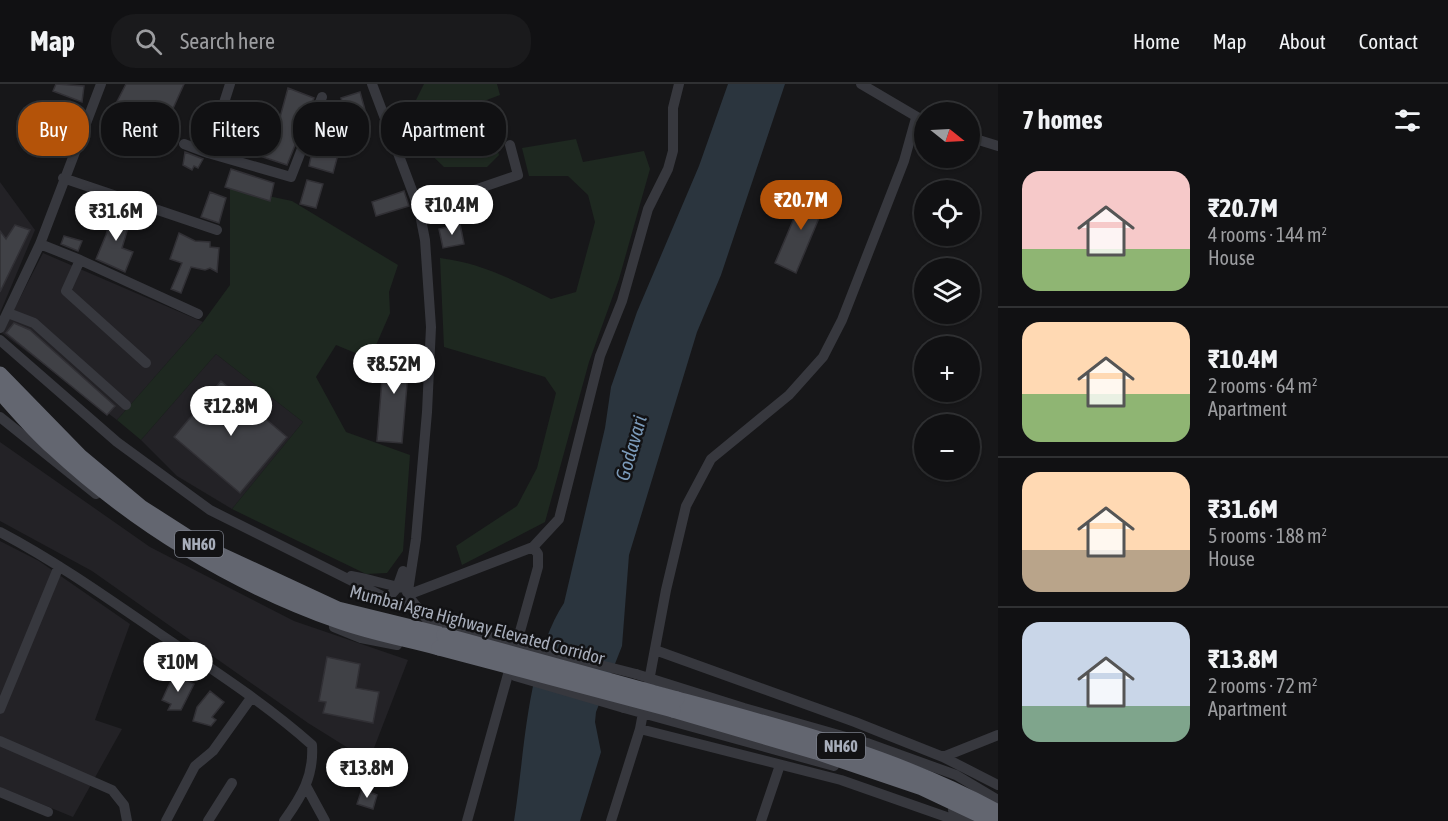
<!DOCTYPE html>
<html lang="en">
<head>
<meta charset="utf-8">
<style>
	:root { --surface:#111113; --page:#1a1a1c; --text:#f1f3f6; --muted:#9c9da0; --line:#303133; --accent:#b45309 }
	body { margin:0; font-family:"Asap Condensed",sans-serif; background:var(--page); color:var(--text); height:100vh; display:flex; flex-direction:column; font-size:22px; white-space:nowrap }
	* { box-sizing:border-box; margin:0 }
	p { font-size:20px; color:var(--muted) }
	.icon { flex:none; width:33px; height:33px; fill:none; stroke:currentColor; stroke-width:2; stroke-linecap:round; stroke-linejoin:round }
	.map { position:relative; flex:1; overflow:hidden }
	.panel { display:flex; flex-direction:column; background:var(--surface); width:450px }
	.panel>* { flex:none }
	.hud { position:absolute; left:18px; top:18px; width:570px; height:54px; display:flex; gap:12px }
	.needle { width:39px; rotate:108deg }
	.controls { position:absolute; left:914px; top:18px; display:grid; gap:12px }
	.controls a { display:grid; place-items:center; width:66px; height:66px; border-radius:50%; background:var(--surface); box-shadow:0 2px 4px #0004,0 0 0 2px var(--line); font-size:30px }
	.price { position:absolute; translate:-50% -51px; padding:0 14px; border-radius:21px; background:#fff; color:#222; font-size:20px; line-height:39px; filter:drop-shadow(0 2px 3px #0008) }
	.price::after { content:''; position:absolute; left:50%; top:36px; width:18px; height:14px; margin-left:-9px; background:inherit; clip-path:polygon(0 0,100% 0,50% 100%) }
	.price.selected { background:var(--accent); color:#fff }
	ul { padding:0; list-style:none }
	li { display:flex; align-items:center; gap:18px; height:150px; padding:0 24px }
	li+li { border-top:2px solid var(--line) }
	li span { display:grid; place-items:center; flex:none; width:168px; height:120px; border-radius:18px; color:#555 }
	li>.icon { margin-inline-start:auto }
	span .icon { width:72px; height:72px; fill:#fffc; stroke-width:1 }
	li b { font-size:26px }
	h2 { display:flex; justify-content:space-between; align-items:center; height:72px; padding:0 24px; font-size:26px }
	.chip { padding:0 21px; border-radius:24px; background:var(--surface); box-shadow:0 2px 4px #0004,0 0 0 2px var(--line); font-size:21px; line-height:54px }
	.chip.selected { background:var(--accent); color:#fff }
	header { display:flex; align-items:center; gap:36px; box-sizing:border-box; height:84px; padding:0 30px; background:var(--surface); border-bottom:2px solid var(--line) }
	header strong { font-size:28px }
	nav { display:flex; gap:33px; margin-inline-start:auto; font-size:21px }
	.search { width:420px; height:54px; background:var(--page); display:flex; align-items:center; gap:15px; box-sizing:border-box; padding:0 21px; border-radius:24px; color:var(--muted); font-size:22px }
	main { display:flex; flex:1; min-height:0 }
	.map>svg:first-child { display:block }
	.built { fill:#232226 }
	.green { fill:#1e2820 }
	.water { fill:#2b353e }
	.building { fill:#404146; stroke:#313035; stroke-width:1.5 }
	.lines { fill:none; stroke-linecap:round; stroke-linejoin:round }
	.minor { stroke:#37383e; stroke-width:10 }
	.highway { stroke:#636670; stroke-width:15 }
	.minor-bridge { stroke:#37383e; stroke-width:10 }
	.highway-bridge { stroke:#636670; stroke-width:15 }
	.labels { text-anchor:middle; stroke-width:5; stroke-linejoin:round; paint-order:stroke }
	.shield { fill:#121214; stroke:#7a7e88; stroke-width:1.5 }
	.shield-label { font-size:16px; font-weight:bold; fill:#a7adba }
	.street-label { font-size:18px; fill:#a7adba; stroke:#121214 }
	.water-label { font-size:20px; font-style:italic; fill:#7b9ab9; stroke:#121214 }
</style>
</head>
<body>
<header>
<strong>Map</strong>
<div class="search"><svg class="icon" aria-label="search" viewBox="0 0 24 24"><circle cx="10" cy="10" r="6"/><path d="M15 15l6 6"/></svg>Search here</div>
<nav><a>Home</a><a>Map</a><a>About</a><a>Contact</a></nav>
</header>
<main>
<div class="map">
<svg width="998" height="737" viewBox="0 0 998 737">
	<rect width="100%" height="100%" fill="#171719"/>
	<!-- built -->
	<path class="built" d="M 0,98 L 35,146 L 0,229 Z
		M 43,169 L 203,238 L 117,336 L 2,249 Z
		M 216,270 L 303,338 L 232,425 L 177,392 L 141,356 Z
		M 0,358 L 150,463 L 294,537 L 408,576 L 369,677 L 308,639 L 92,487 L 0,437 Z
		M 0,457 L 39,477 L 130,540 L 95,636 L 122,645 L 73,733 L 0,703 Z"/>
	<!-- green -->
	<path class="green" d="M 424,0 L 497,0 L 500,11 L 484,17 L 499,71 L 487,83 L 444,83 L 413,53 L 415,18 Z
		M 576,55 L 583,78 L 644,67 L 650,85 L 619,195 L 589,278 L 545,438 L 462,481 L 456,462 L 517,422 L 537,384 L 556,309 L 545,293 L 444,263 L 440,174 C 481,179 514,196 551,215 L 576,208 L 595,138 L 588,111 L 568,92 L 529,92 L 522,64 Z
		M 230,104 L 292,117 L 398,181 L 389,208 L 390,229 L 370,275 L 336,261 L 316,293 L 346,348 L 410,371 L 403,467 L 387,489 L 366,490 L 232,425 L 303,338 L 216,270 L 141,356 L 117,336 L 203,238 L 230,201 Z"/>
	<!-- water -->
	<path class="water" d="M 728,0 L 785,0 L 721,191 L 697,248 L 629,471 L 622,562 L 596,628 L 595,638 L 601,668 L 580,737 L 514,737 C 525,669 526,578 564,519 L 605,344 L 611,303 L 637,228 L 699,82 Z"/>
	<!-- building -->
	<path class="building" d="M 56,0 L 84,2 L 82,18 L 53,7 Z
		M 126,0 L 184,0 L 153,69 L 103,45 Z
		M 288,4 L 314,14 L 287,81 L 263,73 L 268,61 L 272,63 Z
		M 360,8 L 365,26 L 346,32 L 341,14 Z
		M 324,29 L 340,34 L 332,37 L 346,41 L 333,89 L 309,82 L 313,63 L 316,64 L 325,39 L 319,41 Z
		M 185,68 L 203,75 L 198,84 L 194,82 L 192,86 L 183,81 Z
		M 231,85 L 274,99 L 270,117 L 225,103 Z
		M 307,96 L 323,100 L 316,124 L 300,120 Z
		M 806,106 L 827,115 L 796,189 L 775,179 Z
		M 404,107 L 409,122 L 376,132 L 372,118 Z
		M 210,108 L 226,114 L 219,139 L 201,133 Z
		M 113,125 L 132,130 L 122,164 L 133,168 L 125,188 L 96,175 L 106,151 Z
		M 460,140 L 464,160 L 443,164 L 439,145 Z
		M 15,141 L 30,146 L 0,208 L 0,147 L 6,155 Z
		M 179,149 L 195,157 L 210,158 L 210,163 L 219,164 L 217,188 L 210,184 L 205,186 L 191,183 L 181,209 L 171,205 L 182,179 L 170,175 Z
		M 64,152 L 82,157 L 78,167 L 61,160 Z
		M 14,239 L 30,246 L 115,322 L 107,331 L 6,249 Z
		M 392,263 L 410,265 L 402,359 L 377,357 L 384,271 Z
		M 221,297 L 287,353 L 240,409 L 174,353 Z
		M 327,573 L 360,580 L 356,604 L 379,608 L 373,639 L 323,629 L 326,618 L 319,617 Z
		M 174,590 L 194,600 L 181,626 L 168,626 L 171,620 L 162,616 Z
		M 210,607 L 224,618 L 212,633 L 216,636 L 211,642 L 193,637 L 197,623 Z
		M 354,679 L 361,683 L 349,700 L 343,695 Z
		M 362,705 L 377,711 L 373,725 L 357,720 Z"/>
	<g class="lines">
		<!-- minor -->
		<path class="minor" d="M 230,0 L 208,69 L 291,93 L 322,13
			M 372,0 L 419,125 L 425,156 L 431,243 L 427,328 L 416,455 L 408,507
			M 861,0 L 924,37
			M 969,53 L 998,62
			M 184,60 L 208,69
			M 63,94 L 217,146
			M 419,125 L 518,91 L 510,61
			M 40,160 L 80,176 L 66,207 L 146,279
			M 80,176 L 198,230
			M 8,229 L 34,239 L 126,321
			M 0,244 L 40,160 L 101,0
			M 0,256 L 117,358 L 210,426 L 390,516
			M 0,333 L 96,410
			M 0,448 C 55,477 106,513 157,548 C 210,584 265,619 312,661 C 314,692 302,712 284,737
			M 533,463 L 559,435 L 600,272 L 622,217 L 648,125 L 668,85 L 673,67 L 673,24 L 679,0
			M 351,492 C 369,495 387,501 405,504 L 410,514 L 403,523 L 392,520 L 390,512 L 397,504 L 403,487
			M 410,510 L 533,463 L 538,470 L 538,483 L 467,737
			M 410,514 L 428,537 L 447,542
			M 334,543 L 361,554 L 397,561
			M 655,566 L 855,638 L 943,673 L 998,701
			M 636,590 L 744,624 L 867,659 L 956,691 L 998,716
			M 624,624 L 834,682
			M 0,625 L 59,482
			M 640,645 L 841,696 L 958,737
			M 0,657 L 112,706 L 124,721 L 127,737
			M 943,673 L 998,651
			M 306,702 L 325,737
			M 0,708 L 48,728
			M 953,726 L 974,737
			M 166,737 L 195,682 L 213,667 L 251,614
			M 208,737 L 232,699
			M 611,737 L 640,645 L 666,506 L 686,422 L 711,375 L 789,311 L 823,273 L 842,236 L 904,77 L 916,34
			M 761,737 L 780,681"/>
		<!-- highway -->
		<path class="highway" d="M 0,290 L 80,372 L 141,423 L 202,462 L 338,525 L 444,551
			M 0,308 C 17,327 34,347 53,364 C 135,440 233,500 338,537 C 371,549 406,555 439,564
			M 677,615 C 786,644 898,673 998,728
			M 673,626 L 816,668 L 922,704 L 992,737"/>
		<!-- minor-bridge -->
		<path class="minor-bridge" d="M 447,542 L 636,590
			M 515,592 L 624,624"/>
		<!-- highway-bridge -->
		<path class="highway-bridge" d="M 444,551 L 677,615
			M 439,564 L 673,626"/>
	</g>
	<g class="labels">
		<!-- shield labels -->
		<g class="shield">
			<rect x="175" y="447" width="48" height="26" rx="4.5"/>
			<rect x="817" y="649" width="48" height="26" rx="4.5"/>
		</g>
		<g class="shield-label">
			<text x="199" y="466">NH60</text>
			<text x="841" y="668">NH60</text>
		</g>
		<!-- street labels -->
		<g class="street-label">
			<text transform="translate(477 541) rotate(15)" y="6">Mumbai Agra Highway Elevated Corridor</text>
		</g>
		<!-- water labels -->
		<g class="water-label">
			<text transform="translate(631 364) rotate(-74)" y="7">Godavari</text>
		</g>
	</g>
</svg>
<div class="controls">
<a><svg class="needle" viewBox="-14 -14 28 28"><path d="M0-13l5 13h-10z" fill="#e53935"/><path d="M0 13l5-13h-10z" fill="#9c9da0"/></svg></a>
<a><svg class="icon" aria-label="locate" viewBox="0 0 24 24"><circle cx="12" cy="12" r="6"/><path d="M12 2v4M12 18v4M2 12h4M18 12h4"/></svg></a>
<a><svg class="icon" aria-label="layers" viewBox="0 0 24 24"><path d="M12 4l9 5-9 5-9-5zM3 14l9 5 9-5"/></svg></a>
<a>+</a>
<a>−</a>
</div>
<b class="price selected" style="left:801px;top:147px">₹20.7M</b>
<b class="price" style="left:452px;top:152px">₹10.4M</b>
<b class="price" style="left:116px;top:158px">₹31.6M</b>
<b class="price" style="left:394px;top:311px">₹8.52M</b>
<b class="price" style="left:231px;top:353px">₹12.8M</b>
<b class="price" style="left:178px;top:609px">₹10M</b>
<b class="price" style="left:367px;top:715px">₹13.8M</b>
<div class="hud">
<a class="chip selected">Buy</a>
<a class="chip">Rent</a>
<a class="chip">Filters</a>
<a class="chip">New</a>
<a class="chip">Apartment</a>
</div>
</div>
<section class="panel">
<h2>7 homes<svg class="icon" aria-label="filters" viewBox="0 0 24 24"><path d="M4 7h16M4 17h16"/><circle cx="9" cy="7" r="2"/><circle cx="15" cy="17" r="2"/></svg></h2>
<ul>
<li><span style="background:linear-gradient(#f6c9c9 65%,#8fb573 0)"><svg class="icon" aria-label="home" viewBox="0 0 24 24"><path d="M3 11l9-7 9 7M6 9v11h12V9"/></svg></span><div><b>₹20.7M</b><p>4 rooms · 144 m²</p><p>House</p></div></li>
<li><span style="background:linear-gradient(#ffd9b3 60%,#8fb573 0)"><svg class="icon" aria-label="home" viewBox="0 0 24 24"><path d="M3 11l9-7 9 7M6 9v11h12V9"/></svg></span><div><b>₹10.4M</b><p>2 rooms · 64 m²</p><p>Apartment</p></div></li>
<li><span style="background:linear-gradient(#ffd9b3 65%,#b9a48a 0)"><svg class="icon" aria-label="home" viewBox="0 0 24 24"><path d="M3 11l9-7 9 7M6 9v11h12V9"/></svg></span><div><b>₹31.6M</b><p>5 rooms · 188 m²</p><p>House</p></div></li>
<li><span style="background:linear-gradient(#c9d6e8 70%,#7fa58c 0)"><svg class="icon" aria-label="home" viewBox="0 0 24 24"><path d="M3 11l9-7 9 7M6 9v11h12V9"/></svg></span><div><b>₹13.8M</b><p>2 rooms · 72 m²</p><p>Apartment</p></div></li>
</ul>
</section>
</main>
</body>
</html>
